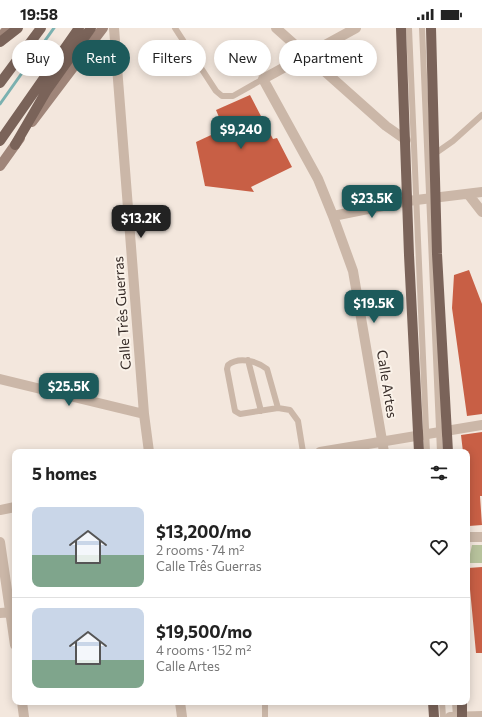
<!DOCTYPE html>
<html lang="en">
<head>
<meta charset="utf-8">
<style>
	:root { --surface:#fff; --page:#f6f6f6; --text:#222; --muted:#767676; --line:#e0e0e0; --accent:#1d5a5b }
	body { margin:0; font-family:Commissioner,sans-serif; background:var(--page); color:var(--text); height:100vh; display:flex; flex-direction:column; font-size:15px; white-space:nowrap }
	* { box-sizing:border-box; margin:0 }
	p { font-size:13px; color:var(--muted) }
	.icon { flex:none; width:22px; height:22px; fill:none; stroke:currentColor; stroke-width:2; stroke-linecap:round; stroke-linejoin:round }
	.map { position:relative; flex:1; overflow:hidden }
	.details { position:absolute; left:12px; top:421px; width:458px; height:256px; display:flex; flex-direction:column; background:var(--surface); border-radius:8px; box-shadow:0 2px 10px #0003 }
	.details>* { flex:none }
	.guide { position:absolute; left:12px; top:12px; width:458px; height:36px; display:flex; gap:8px }
	.price { position:absolute; translate:-50% -34px; padding:0 9px; border-radius:8px; background:var(--accent); color:#fff; font-size:13px; line-height:26px; filter:drop-shadow(0 1px 2px #0008) }
	.price::after { content:''; position:absolute; left:50%; top:24px; width:12px; height:9px; margin-left:-6px; background:inherit; clip-path:polygon(0 0,100% 0,50% 100%) }
	.price.active { background:#222; color:#fff }
	ul { padding:0; list-style:none }
	li { display:flex; align-items:center; gap:12px; height:100px; padding:0 20px }
	li+li { border-top:1px solid var(--line) }
	li span { display:grid; place-items:center; flex:none; width:112px; height:80px; border-radius:8px; color:#555 }
	li>.icon { margin-inline-start:auto }
	span .icon { width:48px; height:48px; fill:#fffc; stroke-width:1 }
	li b { font-size:17px }
	h2 { display:flex; justify-content:space-between; align-items:center; height:48px; padding:0 20px; font-size:17px }
	.chip { padding:0 14px; border-radius:18px; background:var(--surface); box-shadow:0 2px 10px #0003; font-size:14px; line-height:36px }
	.chip.active { background:var(--accent); color:#fff }
	.status { display:flex; justify-content:space-between; align-items:center; height:28px; padding:0 20px; background:var(--surface); direction:ltr }
	.status svg { height:11px; fill:currentColor }
	.map>svg:first-child { display:block }
	.green { fill:#b7c29c }
	.lines { fill:none; stroke-linecap:round; stroke-linejoin:round }
	.stream { stroke:#7bb1b0; stroke-width:3 }
	.building { fill:#c85f45 }
	.lane { stroke:#cbb7a8; stroke-width:6 }
	.street { stroke:#cbb7a8; stroke-width:10 }
	.secondary { stroke:#9f8579; stroke-width:10 }
	.primary { stroke:#7a6359; stroke-width:10 }
	.labels { text-anchor:middle; stroke-width:4; stroke-linejoin:round; paint-order:stroke }
	.street-label { font-size:14px; fill:#382d29; stroke:#faf2e9 }
</style>
</head>
<body>
<div class="status"><b>19:58</b><svg viewBox="0 0 49 12"><path d="M0 12V9h3v3zM5 12V6h3v6zM10 12V3h3v9zM15 12V0h3v12zM26 1h20v11H26zM47 4h2v5h-2z"/></svg></div>
<div class="map">
<svg width="482" height="689" viewBox="0 0 482 689">
	<rect width="100%" height="100%" fill="#f3e7dd"/>
	<!-- green -->
	<path class="green" d="M 472,517 L 482,517 L 482,535 L 468,535 Z"/>
	<g class="lines">
		<!-- stream -->
		<path class="stream" d="M 0,76 L 54,0"/>
	</g>
	<!-- building -->
	<path class="building" d="M 250,67 L 273,111 L 277,110 L 292,139 L 251,159 L 254,164 L 205,158 L 196,114 L 224,101 L 216,82 Z
		M 469,242 L 482,276 L 482,386 L 467,388 L 452,280 L 454,247 Z
		M 482,404 L 482,468 L 480,468 L 482,497 L 469,498 L 467,424 L 463,424 L 461,407 Z
		M 482,539 L 482,625 L 476,625 L 468,540 Z"/>
	<g class="lines">
		<!-- lane -->
		<path class="lane" d="M 175,0 L 216,63 L 222,68 L 233,68 L 263,51
			M 409,0 L 427,424
			M 422,0 L 440,424
			M 433,127 L 453,113 L 482,87
			M 248,332 L 261,383
			M 278,380 L 267,341 C 257,333 239,328 228,337 L 227,341 L 235,383 L 240,386 L 278,380 L 290,382 L 298,393 L 303,424
			M 265,674 L 265,689
			M 442,674 L 443,689
			M 455,674 L 456,689"/>
		<!-- street -->
		<path class="street" d="M 114,0 L 144,386 L 149,424
			M 276,0 L 386,98 L 406,112
			M 356,0 L 263,51 L 318,151 L 333,188 L 353,243 L 384,424
			M 468,166 L 482,184
			M 333,188 L 408,173 L 482,164
			M 0,351 L 144,386
			M 320,424 L 482,397
			M 0,482 L 15,479
			M 467,509 L 482,509
			M 0,514 L 15,617
			M 0,585 L 15,584
			M 22,674 L 24,689
			M 180,674 L 182,689
			M 450,689 L 482,688"/>
		<!-- secondary -->
		<path class="secondary" d="M 0,10 L 8,0
			M 32,94 L 103,0
			M 0,138 L 20,110"/>
		<!-- primary -->
		<path class="primary" d="M 401,0 L 409,227 L 419,424
			M 431,0 L 437,226 L 448,424
			M 0,14 L 18,0
			M 0,55 L 41,0
			M 0,113 L 79,0
			M 15,117 L 47,62 L 91,0
			M 433,674 L 434,689
			M 462,674 L 462,689"/>
	</g>
	<g class="labels">
		<!-- street labels -->
		<g class="street-label">
			<text transform="translate(122 285) rotate(-94)" y="5">Calle Três Guerras</text>
			<text transform="translate(387 356) rotate(81)" y="5">Calle Artes</text>
		</g>
	</g>
</svg>
<b class="price" style="left:241px;top:122px">$9,240</b>
<b class="price" style="left:372px;top:191px">$23.5K</b>
<b class="price active" style="left:141px;top:211px">$13.2K</b>
<b class="price" style="left:374px;top:296px">$19.5K</b>
<b class="price" style="left:69px;top:379px">$25.5K</b>
<div class="guide">
<a class="chip">Buy</a>
<a class="chip active">Rent</a>
<a class="chip">Filters</a>
<a class="chip">New</a>
<a class="chip">Apartment</a>
</div>
<section class="details">
<h2>5 homes<svg class="icon" aria-label="filters" viewBox="0 0 24 24"><path d="M4 7h16M4 17h16"/><circle cx="9" cy="7" r="2"/><circle cx="15" cy="17" r="2"/></svg></h2>
<ul>
<li><span style="background:linear-gradient(#c9d6e8 60%,#7fa58c 0)"><svg class="icon" aria-label="home" viewBox="0 0 24 24"><path d="M3 11l9-7 9 7M6 9v11h12V9"/></svg></span><div><b>$13,200/mo</b><p>2 rooms · 74 m²</p><p>Calle Três Guerras</p></div><svg class="icon" aria-label="heart" viewBox="0 0 24 24"><path d="M12 20l-8-8c-3-5 5-10 8-4 3-6 11-1 8 4z"/></svg></li>
<li><span style="background:linear-gradient(#c9d6e8 65%,#7fa58c 0)"><svg class="icon" aria-label="home" viewBox="0 0 24 24"><path d="M3 11l9-7 9 7M6 9v11h12V9"/></svg></span><div><b>$19,500/mo</b><p>4 rooms · 152 m²</p><p>Calle Artes</p></div><svg class="icon" aria-label="heart" viewBox="0 0 24 24"><path d="M12 20l-8-8c-3-5 5-10 8-4 3-6 11-1 8 4z"/></svg></li>
</ul>
</section>
</div>
</body>
</html>
